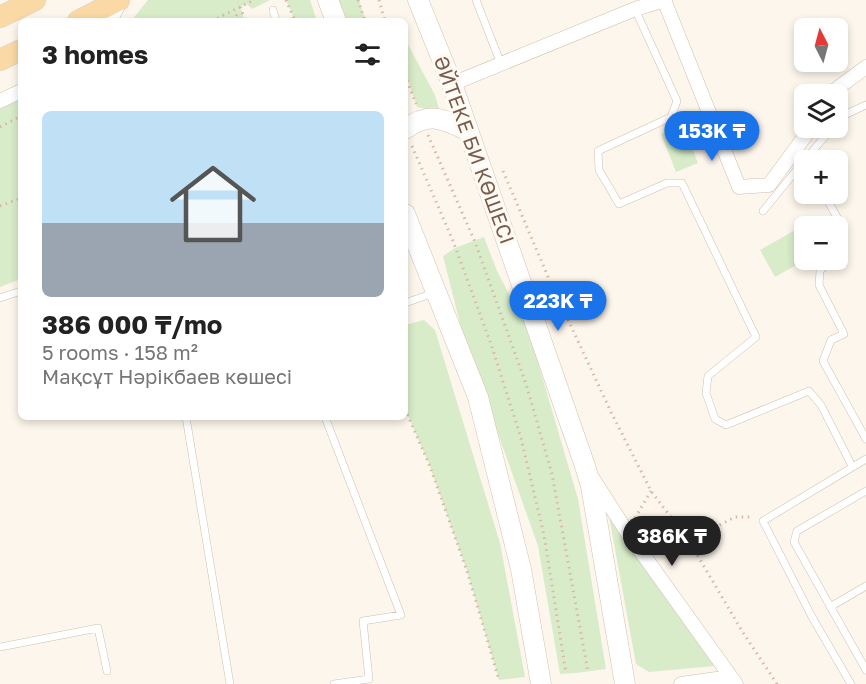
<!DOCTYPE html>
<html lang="en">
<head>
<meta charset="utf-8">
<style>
	:root { --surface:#fff; --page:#f2f2f2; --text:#222; --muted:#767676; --accent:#1a73e8 }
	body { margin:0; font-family:"Golos Text",sans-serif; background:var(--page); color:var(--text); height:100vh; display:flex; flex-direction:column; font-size:22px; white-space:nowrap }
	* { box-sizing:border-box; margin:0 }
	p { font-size:20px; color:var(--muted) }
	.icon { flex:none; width:33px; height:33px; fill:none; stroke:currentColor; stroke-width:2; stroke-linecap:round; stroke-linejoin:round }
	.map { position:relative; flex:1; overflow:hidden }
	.sheet { position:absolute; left:18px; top:18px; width:390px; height:402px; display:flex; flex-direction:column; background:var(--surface); border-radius:9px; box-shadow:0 3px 9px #0003 }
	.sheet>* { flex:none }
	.needle { width:39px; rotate:354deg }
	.tools { position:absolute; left:794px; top:18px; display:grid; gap:12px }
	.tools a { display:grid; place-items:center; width:54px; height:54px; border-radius:9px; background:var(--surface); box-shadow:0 3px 9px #0003; font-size:30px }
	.price { position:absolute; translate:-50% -51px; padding:0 14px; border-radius:21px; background:var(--accent); color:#fff; font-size:20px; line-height:39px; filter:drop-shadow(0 2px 3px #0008) }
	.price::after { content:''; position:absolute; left:50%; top:36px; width:18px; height:14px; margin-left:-9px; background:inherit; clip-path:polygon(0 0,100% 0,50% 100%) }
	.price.active { background:#222; color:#fff }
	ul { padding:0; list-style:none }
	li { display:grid; align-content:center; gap:12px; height:318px; padding:0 24px }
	li span { display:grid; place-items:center; height:186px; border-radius:9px; color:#555 }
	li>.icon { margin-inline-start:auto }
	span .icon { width:108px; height:108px; fill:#fffc; stroke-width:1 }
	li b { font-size:26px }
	h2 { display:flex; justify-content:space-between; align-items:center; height:72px; padding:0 24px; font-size:26px }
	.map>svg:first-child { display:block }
	.green { fill:#d8ecc9 }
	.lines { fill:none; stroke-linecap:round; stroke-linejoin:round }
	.lane-casing { stroke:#d1beb0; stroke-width:8 }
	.street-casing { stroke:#d1beb0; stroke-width:15 }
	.secondary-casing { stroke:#d6c0b0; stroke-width:21 }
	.primary-casing { stroke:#dad1cd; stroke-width:22 }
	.path { stroke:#d9b8a5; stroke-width:3; stroke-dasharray:1.5 4.5; stroke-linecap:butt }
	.lane { stroke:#fff; stroke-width:7 }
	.street { stroke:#fff; stroke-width:14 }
	.secondary { stroke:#fff; stroke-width:20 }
	.primary { stroke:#fbd9a5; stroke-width:21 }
	.labels { text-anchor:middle; stroke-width:6; stroke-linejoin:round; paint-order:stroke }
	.street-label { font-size:20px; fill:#7a5c4d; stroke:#fffaf3 }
</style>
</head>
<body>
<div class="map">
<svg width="866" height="684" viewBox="0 0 866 684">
	<rect width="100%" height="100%" fill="#fdf6ec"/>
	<!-- green -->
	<path class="green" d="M 148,0 L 270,0 L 252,9 L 247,4 L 240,7 L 245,21 L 131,21 Z
		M 286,0 L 310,0 L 317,21 L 295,21 Z
		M 335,0 L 359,0 L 366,21 L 343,21 Z
		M 405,39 L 435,95 L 440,112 L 417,107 L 405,71 Z
		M 21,99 L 21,279 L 0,287 L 0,109 Z
		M 683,125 L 698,163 L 676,172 L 661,134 Z
		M 806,224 L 808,226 L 804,226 L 805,260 L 775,277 L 760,250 Z
		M 484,237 L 497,271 L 529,332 L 578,499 L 606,669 L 576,673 L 560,674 L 538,546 L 463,335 L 443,256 L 455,248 Z
		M 424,320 L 435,330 L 500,543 L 525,677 L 499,680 L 467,571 L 429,464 L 405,409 L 405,325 Z
		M 609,516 L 624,535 L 714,666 L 649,672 L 636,664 Z"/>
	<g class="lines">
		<!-- lane casing -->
		<g class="lane-casing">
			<path id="lane" d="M 476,0 L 501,64
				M 635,9 L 677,101 L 671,117 L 598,151 L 599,170 L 619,204 L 667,183 L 682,183 L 756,337 L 708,376 L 706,393 L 715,419 L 726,425 L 809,391 L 821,405 L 852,466
				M 273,10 L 276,21
				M 837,121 L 840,117 L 866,105
				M 805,160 L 832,128
				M 824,194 L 842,226 L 842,249 L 837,253
				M 763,211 L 804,161
				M 830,260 L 820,271 L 819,285 L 844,334 L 831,340 L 823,361 L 866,439
				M 0,298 L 21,291
				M 405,303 L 434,293
				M 186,417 L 230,684
				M 325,417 L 401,615 L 363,621 L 369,679 L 334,684
				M 866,491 L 797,531 L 794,542 L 866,670
				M 830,607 L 866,586
				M 0,647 L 98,628 L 107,671
				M 851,684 L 812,617 L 763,521 L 866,459"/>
		</g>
		<!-- street casing -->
		<g class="street-casing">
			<path id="street" d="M 664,0 L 739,187 L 769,185 L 811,128
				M 110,21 L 121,0
				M 452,84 L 635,9 L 665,0
				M 833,94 L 835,90 L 866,67
				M 0,101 L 21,91
				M 593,479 L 627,532 L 736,684
				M 681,684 L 731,677"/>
		</g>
		<!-- secondary casing -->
		<g class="secondary-casing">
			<path id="secondary" d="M 328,0 L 336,21
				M 418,0 L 452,84 L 585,466 L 591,486 L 625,684
				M 405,129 C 430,111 442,119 467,130
				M 405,214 L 478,397 L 521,569 L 541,684"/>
		</g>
		<!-- primary casing -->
		<g class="primary-casing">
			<path id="primary" d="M 0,17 L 35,0
				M 78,21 L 119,0
				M 0,60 L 21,50"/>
		</g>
		<!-- path -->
		<path class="path" d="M 286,0 L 295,21
			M 358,0 L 365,21
			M 379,0 L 385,21
			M 240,7 L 246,21
			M 212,21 L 254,0
			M 233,21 L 237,15 L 242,13
			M 405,75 L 416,104
			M 0,127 L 21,116
			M 428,135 L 475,242 L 526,384 L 552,474 L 588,672
			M 412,146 L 453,241 L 491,344 L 521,438 L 544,535 L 566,673
			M 503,171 L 549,279 L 611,412 L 651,491 L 689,541 L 742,631 L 777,684
			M 0,206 L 21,198
			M 405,409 L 429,464 L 467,571 L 499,680
			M 635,518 L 651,491
			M 646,535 L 689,541 L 735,517 L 753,517"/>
		<!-- lane -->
		<use href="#lane" class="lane"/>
		<!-- street -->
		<use href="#street" class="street"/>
		<!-- secondary -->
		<use href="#secondary" class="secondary"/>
		<!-- primary -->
		<use href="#primary" class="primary"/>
	</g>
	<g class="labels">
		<!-- street labels -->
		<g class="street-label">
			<text transform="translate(474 150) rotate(70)" y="7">ӘЙТЕКЕ БИ КӨШЕСІ</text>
		</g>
	</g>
</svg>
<div class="tools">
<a><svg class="needle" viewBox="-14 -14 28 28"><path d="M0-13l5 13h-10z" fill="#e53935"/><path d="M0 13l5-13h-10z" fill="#767676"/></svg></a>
<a><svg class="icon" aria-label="layers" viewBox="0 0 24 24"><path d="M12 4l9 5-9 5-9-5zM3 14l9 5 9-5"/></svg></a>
<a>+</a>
<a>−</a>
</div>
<b class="price" style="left:712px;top:162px">153K ₸</b>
<b class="price" style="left:558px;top:332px">223K ₸</b>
<b class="price active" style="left:672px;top:567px">386K ₸</b>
<section class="sheet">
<h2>3 homes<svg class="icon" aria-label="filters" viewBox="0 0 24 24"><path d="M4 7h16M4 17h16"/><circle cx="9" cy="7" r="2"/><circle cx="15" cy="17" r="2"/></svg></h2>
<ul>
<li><span style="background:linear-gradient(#bfe0f5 60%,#9aa5b1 0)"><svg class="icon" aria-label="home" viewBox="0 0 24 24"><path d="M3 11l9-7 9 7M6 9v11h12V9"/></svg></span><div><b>386 000 ₸/mo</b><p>5 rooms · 158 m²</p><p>Мақсұт Нәрікбаев көшесі</p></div></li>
</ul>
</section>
</div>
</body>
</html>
